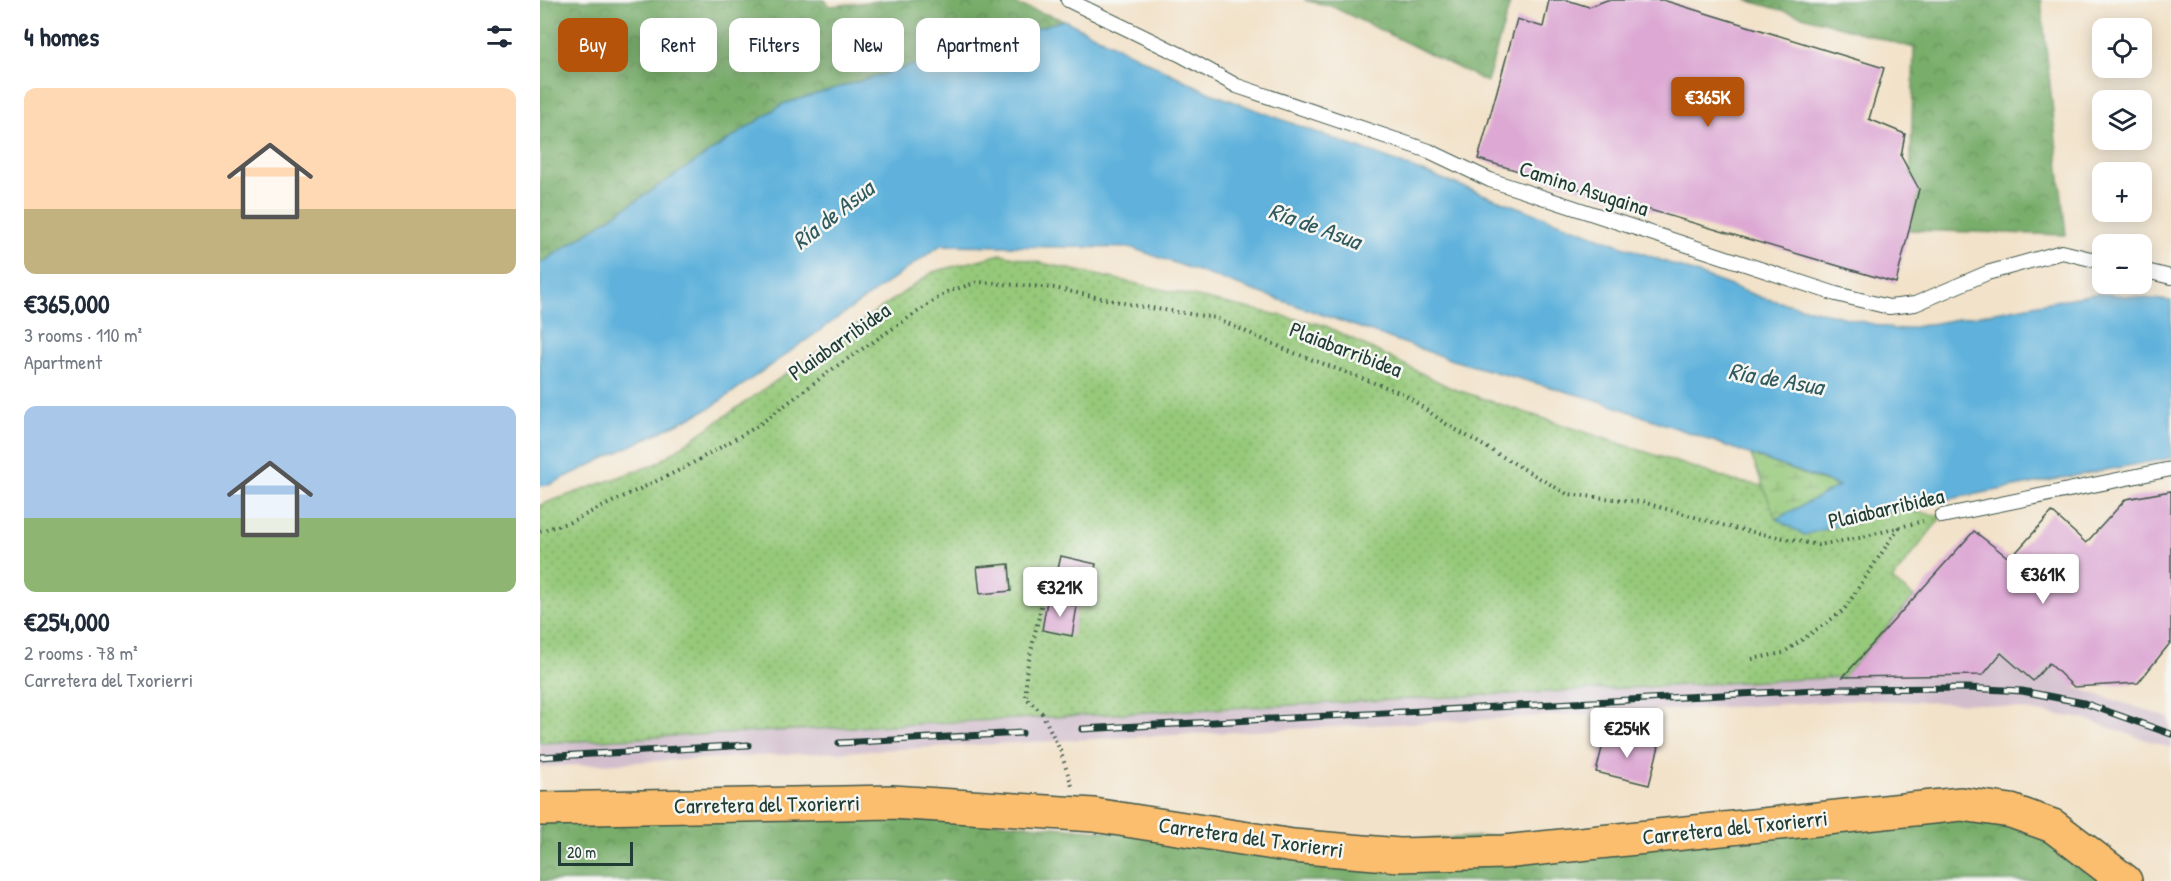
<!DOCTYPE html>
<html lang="en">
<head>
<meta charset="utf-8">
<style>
	:root { --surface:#fff; --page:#f2f2f3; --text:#1f2937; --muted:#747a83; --accent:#b45309 }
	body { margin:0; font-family:"Patrick Hand",sans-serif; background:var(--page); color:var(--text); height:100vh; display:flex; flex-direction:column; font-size:22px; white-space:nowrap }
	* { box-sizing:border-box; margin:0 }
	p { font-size:20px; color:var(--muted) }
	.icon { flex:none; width:33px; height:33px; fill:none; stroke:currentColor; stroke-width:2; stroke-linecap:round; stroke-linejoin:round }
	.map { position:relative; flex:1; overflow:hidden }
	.panel { display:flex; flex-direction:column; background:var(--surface); width:540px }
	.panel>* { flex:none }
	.guide { position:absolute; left:18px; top:18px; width:570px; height:54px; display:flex; gap:12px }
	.fabs { position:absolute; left:1552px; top:18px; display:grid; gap:12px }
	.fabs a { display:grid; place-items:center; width:60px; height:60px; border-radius:12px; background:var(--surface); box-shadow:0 3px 15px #0003; font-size:30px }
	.scale { position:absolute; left:18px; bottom:15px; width:75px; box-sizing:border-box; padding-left:6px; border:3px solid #1f3d34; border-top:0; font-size:16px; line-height:21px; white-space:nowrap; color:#1f3d34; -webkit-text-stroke:4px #f6f6f2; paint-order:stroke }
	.price { position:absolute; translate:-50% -51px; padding:0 14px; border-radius:6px; background:#fff; color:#222; font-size:20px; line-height:39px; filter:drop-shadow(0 2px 3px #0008) }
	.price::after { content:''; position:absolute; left:50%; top:36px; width:18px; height:14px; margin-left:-9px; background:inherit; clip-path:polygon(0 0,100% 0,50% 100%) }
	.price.on { background:var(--accent); color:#fff }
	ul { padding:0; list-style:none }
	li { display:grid; align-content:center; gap:12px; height:318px; padding:0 24px }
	li span { display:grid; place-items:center; height:186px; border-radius:12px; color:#555 }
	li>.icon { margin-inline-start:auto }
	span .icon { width:108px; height:108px; fill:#fffc; stroke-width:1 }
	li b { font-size:26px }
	h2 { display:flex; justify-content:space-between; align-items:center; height:72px; padding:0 24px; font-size:26px }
	.pill { padding:0 21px; border-radius:12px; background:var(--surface); box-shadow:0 3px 15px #0003; font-size:21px; line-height:54px }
	.pill.on { background:var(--accent); color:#fff }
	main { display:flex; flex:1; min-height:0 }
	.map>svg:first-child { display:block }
	.railway { fill:#d1bdcc }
	.grass { fill:url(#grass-dots); stroke:#5a8357; stroke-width:1.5 }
	.forest { fill:url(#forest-crowns); stroke:#4c754f; stroke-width:1.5 }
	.wetland { fill:url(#wetland-marsh); stroke:#5a8357; stroke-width:1.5 }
	.water { fill:#61b2dc; stroke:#407888; stroke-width:1.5 }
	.building { fill:#dda9d4 }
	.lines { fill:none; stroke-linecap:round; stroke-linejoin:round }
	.service-casing { stroke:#3f564a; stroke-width:16 }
	.primary-casing { stroke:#3f564a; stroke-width:36 }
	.path { stroke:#3f564a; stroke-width:4; stroke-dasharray:1.5 4.5; stroke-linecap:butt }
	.service { stroke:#fff; stroke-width:14 }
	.primary { stroke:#fabe6e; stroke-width:33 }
	.rail-casing { stroke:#1f3d34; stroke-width:7 }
	.rail { stroke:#f6f6f2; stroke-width:4.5; stroke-dasharray:14; stroke-linecap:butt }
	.path-bridge { stroke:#3f564a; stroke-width:4; stroke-dasharray:1.5 4.5; stroke-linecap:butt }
	.labels { text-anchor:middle; stroke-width:5; stroke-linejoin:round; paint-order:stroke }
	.street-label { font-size:22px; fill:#1f3d34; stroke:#f6f6f2 }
	.water-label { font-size:24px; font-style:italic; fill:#305a5e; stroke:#f6f6f2 }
</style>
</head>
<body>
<main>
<section class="panel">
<h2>4 homes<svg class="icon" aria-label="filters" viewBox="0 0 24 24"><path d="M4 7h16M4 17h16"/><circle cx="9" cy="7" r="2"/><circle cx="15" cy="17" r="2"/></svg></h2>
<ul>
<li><span style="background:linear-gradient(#ffd9b3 65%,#c2b280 0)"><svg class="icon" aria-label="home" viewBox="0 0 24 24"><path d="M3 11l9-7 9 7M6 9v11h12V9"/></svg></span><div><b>€365,000</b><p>3 rooms · 110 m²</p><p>Apartment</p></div></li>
<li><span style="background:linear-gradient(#a9c7e8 60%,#8fb573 0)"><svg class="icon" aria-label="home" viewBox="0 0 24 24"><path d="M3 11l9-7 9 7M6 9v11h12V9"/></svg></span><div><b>€254,000</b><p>2 rooms · 78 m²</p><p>Carretera del Txorierri</p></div></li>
</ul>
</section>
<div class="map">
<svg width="1631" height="881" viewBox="0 0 1631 881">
	<defs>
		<pattern id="grass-dots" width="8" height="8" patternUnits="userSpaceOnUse" patternTransform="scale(1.5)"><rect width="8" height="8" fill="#96c97a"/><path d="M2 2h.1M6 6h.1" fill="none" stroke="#7aa465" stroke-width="1.8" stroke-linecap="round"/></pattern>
		<pattern id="forest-crowns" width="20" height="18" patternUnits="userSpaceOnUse" patternTransform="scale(1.5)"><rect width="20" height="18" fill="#78ad6a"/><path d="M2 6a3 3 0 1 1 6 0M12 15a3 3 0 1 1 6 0" fill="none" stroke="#628e58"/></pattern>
		<pattern id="wetland-marsh" width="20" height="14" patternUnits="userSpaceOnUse" patternTransform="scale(1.5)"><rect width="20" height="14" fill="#96c97a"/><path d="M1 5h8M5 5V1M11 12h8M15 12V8" fill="none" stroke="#7aa465"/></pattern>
	</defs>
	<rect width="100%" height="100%" fill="#f6f6f2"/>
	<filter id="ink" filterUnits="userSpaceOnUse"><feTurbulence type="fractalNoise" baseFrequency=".0167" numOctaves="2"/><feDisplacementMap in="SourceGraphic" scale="12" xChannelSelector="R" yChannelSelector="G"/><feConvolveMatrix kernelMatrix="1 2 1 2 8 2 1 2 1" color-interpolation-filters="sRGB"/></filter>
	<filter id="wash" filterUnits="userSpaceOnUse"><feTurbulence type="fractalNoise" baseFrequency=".008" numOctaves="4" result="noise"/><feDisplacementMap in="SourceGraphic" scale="24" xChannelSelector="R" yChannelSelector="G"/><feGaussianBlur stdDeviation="1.35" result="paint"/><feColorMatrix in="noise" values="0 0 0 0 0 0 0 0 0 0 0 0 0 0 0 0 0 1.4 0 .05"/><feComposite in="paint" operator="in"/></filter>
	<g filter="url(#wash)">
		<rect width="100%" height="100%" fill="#f2e2c9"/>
		<!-- railway -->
		<path class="railway" d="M 1461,653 L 1493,681 L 1509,663 L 1534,687 L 1629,718 L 1631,748 L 1544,719 L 1443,704 L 1325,700 L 0,767 L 0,743 L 1303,677 L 1443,675 Z"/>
		<!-- grass -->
		<path class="grass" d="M 461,254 L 784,325 L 911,388 L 1194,481 L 1402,516 L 1352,580 L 1374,597 L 1303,677 L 0,743 L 0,505 L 116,464 L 393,272 Z"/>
		<!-- forest -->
		<path class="forest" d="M 0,0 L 285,0 L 290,6 L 349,0 L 463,0 L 524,20 L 243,104 L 0,264 Z
			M 764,0 L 971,0 L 947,82 L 791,6 Z
			M 1206,0 L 1501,0 L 1526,235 L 1369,230 L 1374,48 Z
			M 229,804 L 753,846 L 1471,811 L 1585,881 L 0,881 L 0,809 Z"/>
		<!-- wetland -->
		<path class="wetland" d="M 1211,455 L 1300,487 L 1236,519 Z"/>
		<!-- water -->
		<path class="water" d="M 524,20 L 668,92 L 1223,298 L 1358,330 L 1558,293 L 1631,301 L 1631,458 L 1361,508 L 1264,535 L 1236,519 L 1299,486 L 1057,400 L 912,360 L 592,248 L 401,245 L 170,408 L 9,485 L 0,486 L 0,264 L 243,104 Z"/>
		<g id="blocks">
			<!-- building -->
			<path class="building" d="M 1009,0 L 1027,0 L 1049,7 L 1067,0 L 1123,0 L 1344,68 L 1329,119 L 1365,134 L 1361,156 L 1379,189 L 1356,283 L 938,159 L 977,19 L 1003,27 Z
				M 1631,491 L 1631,642 L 1598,683 L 1534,687 L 1509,663 L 1493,681 L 1461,653 L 1443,675 L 1303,677 L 1434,531 L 1470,559 L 1512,512 L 1546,543 L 1586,499 Z
				M 521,556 L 556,564 L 549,594 L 514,586 Z
				M 469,564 L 471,591 L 440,594 L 437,567 Z
				M 507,601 L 537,606 L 532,636 L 502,630 Z
				M 1066,732 L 1119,746 L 1109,785 L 1056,772 Z"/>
		</g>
	</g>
	<g filter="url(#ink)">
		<use href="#blocks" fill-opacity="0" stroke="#3f564a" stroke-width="1.5"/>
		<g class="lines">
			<!-- service casing -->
			<g class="service-casing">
				<path id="service" d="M 528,0 L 641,55 L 697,86 L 889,151 L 950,180 L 1296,294 L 1349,307 L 1375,304 L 1447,273 L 1522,252 L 1563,262
					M 1602,270 L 1631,277
					M 1402,516 L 1631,469"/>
			</g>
			<!-- primary casing -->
			<g class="primary-casing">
				<path id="primary" d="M 0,809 L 352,802 L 554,815 L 753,846 L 859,855 L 964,852 L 1421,804 L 1471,811 L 1513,826 L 1585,881"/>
			</g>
			<!-- path -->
			<path class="path" d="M 0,531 L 30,522 L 144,468 L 216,427 L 294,368 L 407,292 L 438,282 L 514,288 L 598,306 L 676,318 L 749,351 L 864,394 L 906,424 L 1027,494 L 1102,502 L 1193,528 L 1278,545 L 1319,538 L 1383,521
				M 1212,659 L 1243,653 L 1303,611 L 1359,527
				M 502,713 L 486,698 L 486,673 L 503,598
				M 520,750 L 532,786"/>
			<!-- service -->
			<use href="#service" class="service"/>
			<!-- primary -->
			<use href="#primary" class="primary"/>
			<!-- rail casing -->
			<g class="rail-casing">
				<path id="rail" d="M 542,729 L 1295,689 L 1427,688 L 1482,691 L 1544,703 L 1631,734
					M 299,743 L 482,733
					M 0,757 L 208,745"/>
			</g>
			<!-- rail -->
			<use href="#rail" class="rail"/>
			<!-- path-bridge -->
			<path class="path-bridge" d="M 502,713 L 520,750"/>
		</g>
	</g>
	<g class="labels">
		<!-- street labels -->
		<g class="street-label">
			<text transform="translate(1044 188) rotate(18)" y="8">Camino Asugaina</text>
			<text transform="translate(299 341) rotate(-35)" y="8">Plaiabarribidea</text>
			<text transform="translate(806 349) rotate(21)" y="8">Plaiabarribidea</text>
			<text transform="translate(1346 508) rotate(-13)" y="8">Plaiabarribidea</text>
			<text transform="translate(227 804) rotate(-1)" y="8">Carretera del Txorierri</text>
			<text transform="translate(1195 827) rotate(-6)" y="8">Carretera del Txorierri</text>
			<text transform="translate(711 837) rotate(8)" y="8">Carretera del Txorierri</text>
		</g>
		<!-- water labels -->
		<g class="water-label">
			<text transform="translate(293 215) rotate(-38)" y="8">Ría de Asua</text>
			<text transform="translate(775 226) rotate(20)" y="8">Ría de Asua</text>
			<text transform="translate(1236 379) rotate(10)" y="8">Ría de Asua</text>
		</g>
	</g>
</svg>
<div class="fabs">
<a><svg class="icon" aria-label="locate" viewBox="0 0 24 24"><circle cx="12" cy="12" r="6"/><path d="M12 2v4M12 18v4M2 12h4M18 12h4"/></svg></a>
<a><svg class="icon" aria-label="layers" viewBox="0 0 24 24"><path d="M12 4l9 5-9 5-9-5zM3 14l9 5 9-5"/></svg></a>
<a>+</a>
<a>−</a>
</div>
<div class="scale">20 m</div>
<b class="price on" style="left:1168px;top:128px">€365K</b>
<b class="price" style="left:1503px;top:605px">€361K</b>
<b class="price" style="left:520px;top:618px">€321K</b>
<b class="price" style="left:1087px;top:759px">€254K</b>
<div class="guide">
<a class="pill on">Buy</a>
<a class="pill">Rent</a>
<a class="pill">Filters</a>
<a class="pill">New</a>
<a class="pill">Apartment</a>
</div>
</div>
</main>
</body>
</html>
